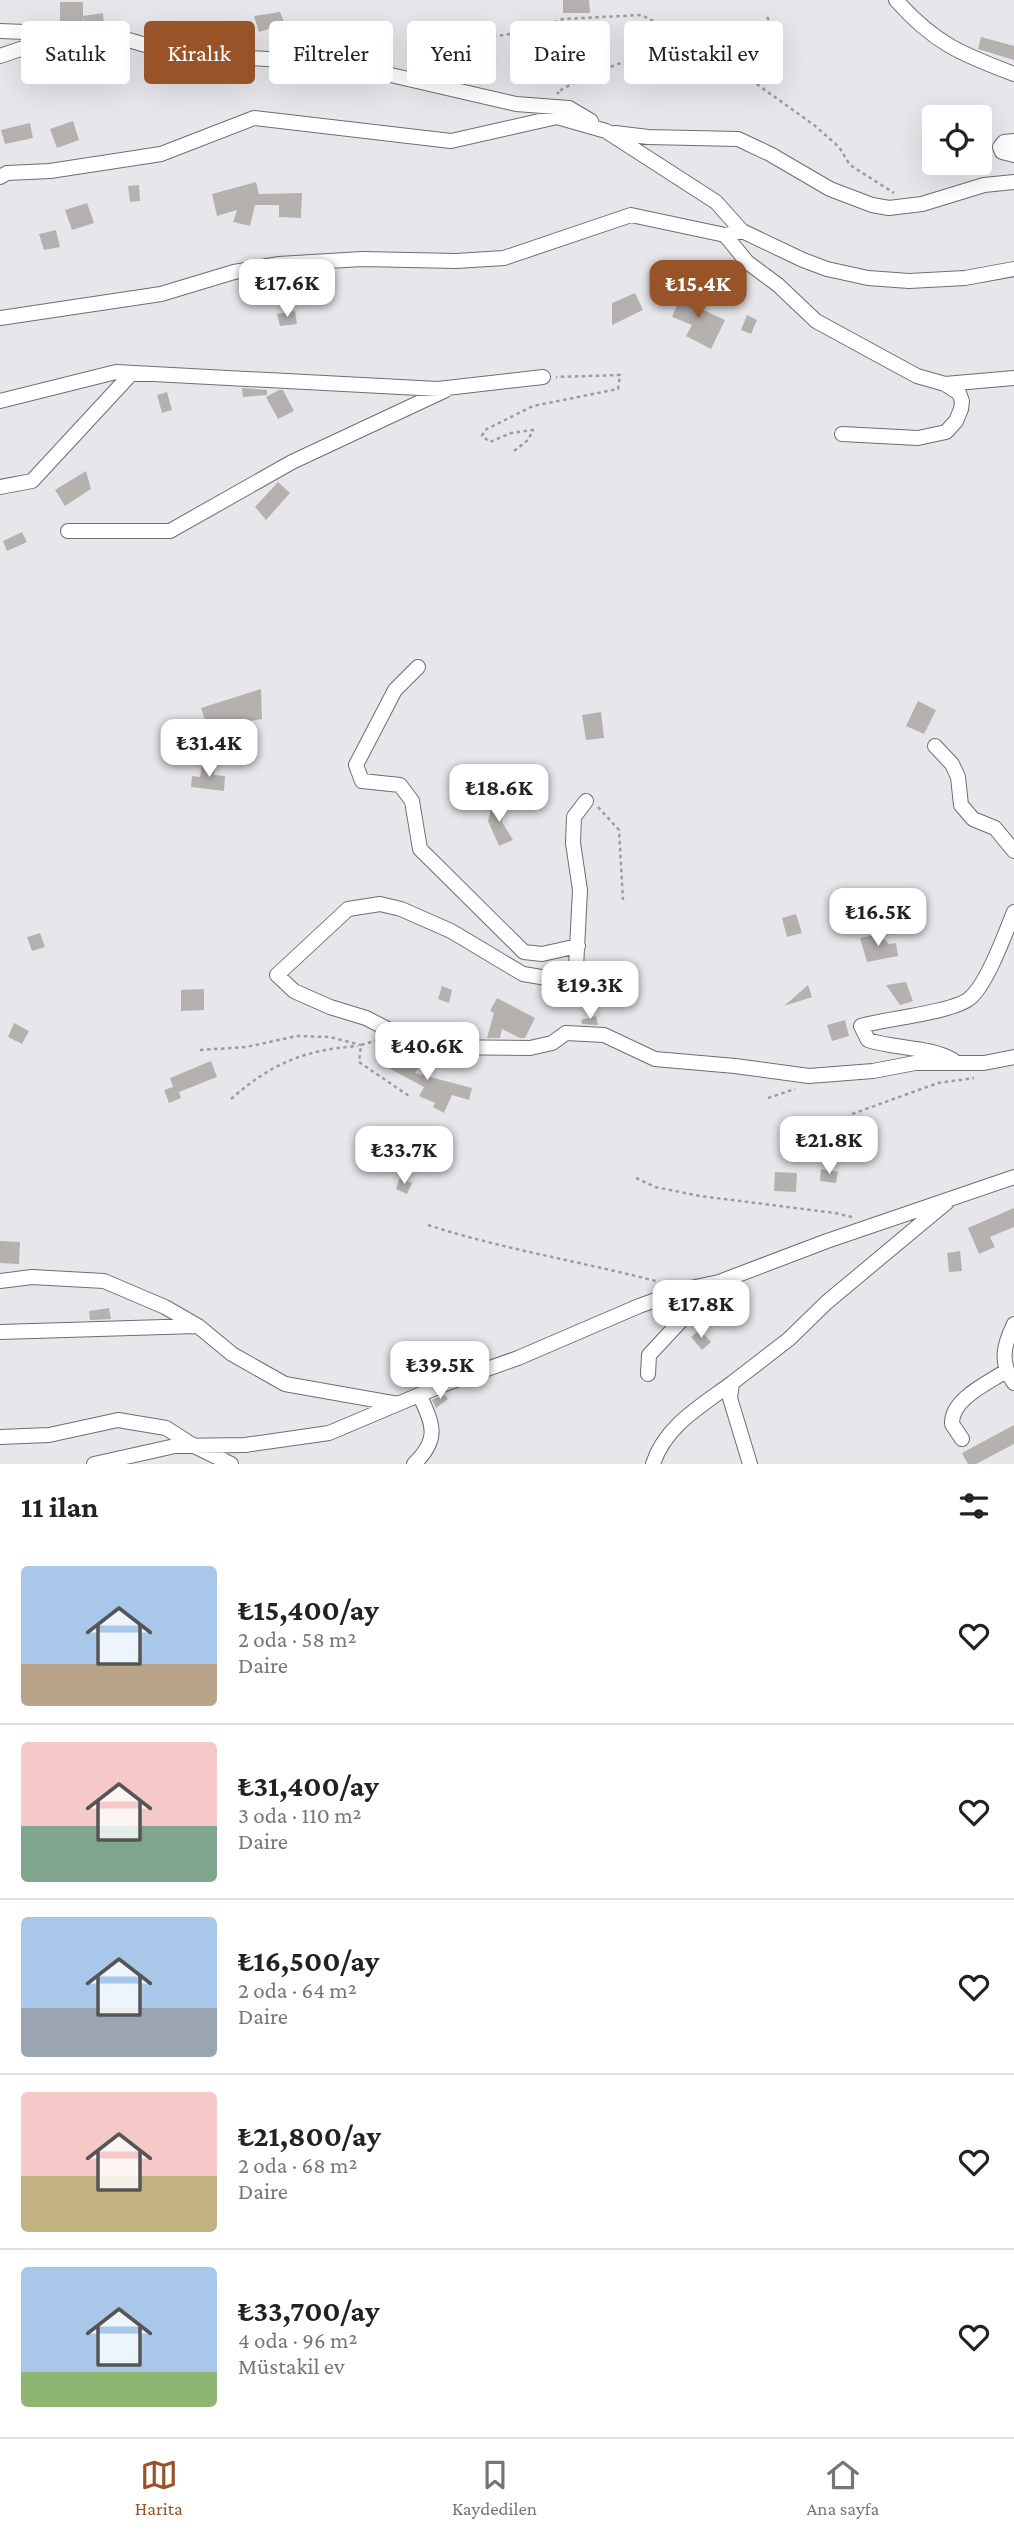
<!DOCTYPE html>
<html lang="tr">
<head>
<meta charset="utf-8">
<style>
	:root { --surface:#fff; --page:#f6f6f6; --text:#222; --muted:#767676; --line:#e0e0e0; --accent:#985328 }
	body { margin:0; font-family:"Crimson Pro",serif; background:var(--page); color:var(--text); height:100vh; display:flex; flex-direction:column; font-size:26px; white-space:nowrap }
	* { box-sizing:border-box; margin:0 }
	p { font-size:23px; color:var(--muted) }
	.icon { flex:none; width:38px; height:38px; fill:none; stroke:currentColor; stroke-width:2; stroke-linecap:round; stroke-linejoin:round }
	.map { position:relative; height:1464px; overflow:hidden }
	.panel { display:flex; flex-direction:column; background:var(--surface); flex:1 }
	.panel>* { flex:none }
	.guide { position:absolute; left:21px; top:21px; width:973px; height:63px; display:flex; gap:14px }
	.buttons { position:absolute; left:922px; top:105px; display:grid; gap:14px }
	.buttons a { display:grid; place-items:center; width:70px; height:70px; border-radius:7px; background:var(--surface); box-shadow:0 7px 28px #0002; font-size:35px }
	.price { position:absolute; translate:-50% -60px; padding:0 16px; border-radius:14px; background:#fff; color:#222; font-size:23px; line-height:46px; filter:drop-shadow(0 2px 4px #0008) }
	.price::after { content:''; position:absolute; left:50%; top:42px; width:21px; height:16px; margin-left:-10px; background:inherit; clip-path:polygon(0 0,100% 0,50% 100%) }
	.price.selected { background:var(--accent); color:#fff }
	ul { padding:0; list-style:none }
	li { display:flex; align-items:center; gap:21px; height:175px; padding:0 21px }
	li+li { border-top:2px solid var(--line) }
	li span { display:grid; place-items:center; flex:none; width:196px; height:140px; border-radius:7px; color:#555 }
	li>.icon { margin-inline-start:auto }
	span .icon { width:84px; height:84px; fill:#fffc; stroke-width:1 }
	li b { font-size:30px }
	h2 { display:flex; justify-content:space-between; align-items:center; height:84px; padding:0 21px; font-size:30px }
	.tag { padding:0 24px; border-radius:7px; background:var(--surface); box-shadow:0 7px 28px #0002; font-size:24px; line-height:63px }
	.tag.selected { background:var(--accent); color:#fff }
	.tab-bar { display:flex; justify-content:space-around; align-items:center; height:98px; border-top:2px solid var(--line); background:var(--surface); font-size:19px; color:var(--muted) }
	.tab-bar a { display:grid; justify-items:center; gap:4px }
	.tab-bar .selected { color:var(--accent) }
	.map>svg:first-child { display:block }
	.building { fill:#b5b1af }
	.lines { fill:none; stroke-linecap:round; stroke-linejoin:round }
	.minor-casing { stroke:#6e6e72; stroke-width:16 }
	.path { stroke:#9d9da0; stroke-width:2.5; stroke-dasharray:3.5 3.5; stroke-linecap:butt }
	.minor { stroke:#fff; stroke-width:14 }
</style>
</head>
<body>
<div class="map">
<svg width="1014" height="1464" viewBox="0 0 1014 1464">
	<rect width="100%" height="100%" fill="#e7e7eb"/>
	<!-- building -->
	<path class="building" d="M 563,0 L 589,0 L 590,13 L 563,13 Z
		M 60,2 L 83,2 L 83,22 L 60,23 Z
		M 280,12 L 285,24 L 259,32 L 254,16 Z
		M 103,13 L 104,23 L 84,22 L 83,16 Z
		M 981,37 L 1014,46 L 1014,60 L 978,49 Z
		M 364,39 L 382,41 L 380,61 L 361,58 Z
		M 73,121 L 79,140 L 57,148 L 50,129 Z
		M 30,123 L 33,138 L 5,144 L 1,130 Z
		M 256,182 L 259,194 L 302,193 L 301,218 L 279,217 L 279,205 L 255,205 L 250,226 L 233,222 L 237,210 L 217,216 L 212,194 Z
		M 139,185 L 140,201 L 130,202 L 128,186 Z
		M 87,203 L 94,223 L 72,230 L 65,210 Z
		M 56,230 L 60,247 L 44,250 L 39,234 Z
		M 684,289 L 702,297 L 697,307 L 725,320 L 711,349 L 686,336 L 692,325 L 672,317 Z
		M 635,293 L 643,310 L 612,325 L 612,303 Z
		M 295,311 L 297,324 L 280,326 L 277,314 Z
		M 747,315 L 757,320 L 751,334 L 741,330 Z
		M 242,388 L 267,390 L 267,395 L 243,397 Z
		M 279,390 L 283,390 L 294,411 L 278,419 L 266,397 Z
		M 167,392 L 172,410 L 162,413 L 157,395 Z
		M 86,471 L 91,489 L 65,506 L 55,490 Z
		M 278,482 L 290,493 L 266,520 L 255,507 Z
		M 22,532 L 27,542 L 7,551 L 3,541 Z
		M 261,689 L 262,719 L 208,729 L 201,708 Z
		M 918,701 L 936,710 L 924,734 L 906,726 Z
		M 601,712 L 604,738 L 586,740 L 582,715 Z
		M 202,764 L 215,766 L 214,775 L 225,776 L 224,791 L 191,787 L 192,776 L 200,777 Z
		M 493,803 L 505,803 L 502,822 L 513,840 L 499,846 L 488,821 Z
		M 796,914 L 802,933 L 787,937 L 782,918 Z
		M 40,933 L 45,947 L 32,951 L 27,937 Z
		M 879,934 L 889,944 L 896,943 L 898,956 L 867,962 L 860,938 Z
		M 906,982 L 913,1001 L 900,1005 L 886,985 Z
		M 808,985 L 812,997 L 784,1006 Z
		M 442,986 L 452,990 L 449,1003 L 438,999 Z
		M 204,989 L 204,1010 L 181,1011 L 181,990 Z
		M 497,998 L 535,1018 L 525,1038 L 520,1038 L 502,1029 L 500,1038 L 487,1038 L 494,1013 L 490,1011 Z
		M 596,1016 L 598,1025 L 582,1024 L 581,1020 Z
		M 845,1020 L 849,1036 L 832,1041 L 827,1025 Z
		M 14,1023 L 29,1031 L 22,1044 L 8,1037 Z
		M 388,1050 L 419,1066 L 415,1073 L 472,1088 L 469,1100 L 452,1095 L 444,1113 L 433,1107 L 435,1103 L 419,1096 L 424,1087 L 381,1064 Z
		M 211,1061 L 217,1077 L 179,1092 L 181,1098 L 169,1103 L 164,1090 L 173,1087 L 170,1078 Z
		M 821,1169 L 838,1172 L 836,1183 L 820,1181 Z
		M 775,1172 L 797,1173 L 796,1192 L 774,1191 Z
		M 400,1178 L 412,1183 L 407,1194 L 396,1189 Z
		M 1014,1208 L 1014,1227 L 990,1237 L 995,1247 L 979,1254 L 968,1228 Z
		M 0,1241 L 20,1242 L 19,1264 L 0,1263 Z
		M 960,1251 L 962,1271 L 949,1272 L 947,1253 Z
		M 109,1308 L 111,1319 L 90,1320 L 89,1311 Z
		M 700,1330 L 711,1342 L 702,1350 L 691,1337 Z
		M 444,1395 L 448,1399 L 436,1408 L 432,1400 Z
		M 1014,1425 L 1014,1444 L 976,1464 L 968,1464 L 962,1453 Z"/>
	<g class="lines">
		<!-- minor casing -->
		<g class="minor-casing">
			<path id="minor" d="M 896,0 C 934,43 961,54 1014,74
				M 0,31 L 49,33 L 98,31 L 176,54 L 339,63 L 516,104 L 569,108 L 591,121
				M 0,56 L 56,37
				M 615,133 L 648,137 L 738,139 L 770,154 L 830,189 L 872,205 L 889,208 L 922,204 L 984,185 L 1014,182
				M 1014,141 L 1004,142 L 1000,147 L 1002,152 L 1014,155
				M 0,177 L 7,173 L 50,171 L 161,154 L 254,118 L 451,141 L 557,117 L 606,131 L 716,202 L 742,231 L 803,260 L 827,269 L 868,278 L 909,281 L 965,278 L 1014,269
				M 725,235 L 747,262 L 778,285 L 816,321 L 917,376 L 945,384 L 959,393 L 962,401 L 961,409 L 956,421 L 946,432 L 918,438 L 842,434
				M 0,318 L 161,294 L 234,272 L 279,264 L 362,259 L 456,261 L 504,258 L 631,215 L 725,235 L 742,231
				M 945,384 L 1014,378
				M 0,401 L 116,372 L 438,389 L 543,377
				M 0,487 L 32,481 L 132,373
				M 68,531 L 170,531 L 292,462 L 446,390
				M 418,667 L 395,690 L 356,765 L 362,781 L 400,785 L 412,801 L 420,849 L 524,952 L 542,954 L 578,946
				M 935,746 L 952,764 L 958,777 L 961,805 L 973,819 L 995,828 L 1014,851
				M 586,801 L 574,817 L 573,843 L 580,890 L 576,968 L 547,978 L 523,974 L 451,931 L 401,909 L 380,904 L 348,909 L 277,975 L 294,991 L 330,1007 L 366,1018 L 423,1047 L 530,1048 L 552,1043 L 566,1033 L 604,1035 L 655,1059 L 735,1066 L 809,1076 L 873,1071 L 915,1063 L 984,1063 L 1014,1057
				M 953,1060 C 928,1046 895,1049 868,1040 L 861,1026 C 884,1019 955,1012 970,998 C 987,984 1005,934 1014,912
				M 0,1281 L 32,1277 L 104,1281 L 165,1307 L 198,1326 L 232,1354 L 285,1384 L 398,1404
				M 1014,1324 C 1004,1345 999,1362 1014,1383
				M 0,1332 L 197,1326
				M 648,1374 L 649,1355 L 704,1296 L 706,1285
				M 0,1437 L 49,1435 L 118,1420 L 166,1428 L 194,1446 L 231,1464
				M 962,1439 L 952,1424 C 951,1399 988,1383 1006,1371
				M 94,1464 L 175,1446 L 245,1445 L 329,1433 L 445,1384 L 518,1358 L 639,1306 L 686,1289 L 719,1282 L 827,1241 L 1014,1177
				M 414,1464 C 440,1439 433,1425 420,1396
				M 653,1464 C 665,1426 701,1406 732,1383
				M 750,1464 L 730,1398 L 732,1383 L 789,1339 L 827,1302 L 947,1202"/>
		</g>
		<!-- path -->
		<path class="path" d="M 767,17 L 774,29 L 777,45 L 765,53 L 707,47 L 707,54 L 744,75 L 814,125 L 839,147 L 850,165 L 894,193
			M 479,38 L 527,32 L 563,19 L 641,15 L 673,30 L 677,42 L 589,75 L 557,92 L 559,94
			M 514,451 L 528,440 L 533,430 L 511,433 L 490,442 L 482,436 L 485,430 L 533,406 L 618,389 L 620,375 L 556,377
			M 598,807 L 619,830 L 623,900
			M 378,1040 L 361,1045 L 359,1062 L 409,1096
			M 200,1050 L 246,1047 L 297,1036 L 330,1037 L 361,1045
			M 768,1098 L 795,1089
			M 231,1099 C 272,1063 304,1050 358,1046
			M 825,1136 L 852,1114 L 938,1083 L 974,1078
			M 636,1178 L 655,1187 L 700,1196 L 835,1213 L 852,1217
			M 428,1225 C 505,1250 585,1262 663,1283"/>
		<!-- minor -->
		<use href="#minor" class="minor"/>
	</g>
</svg>
<div class="buttons">
<a><svg class="icon" aria-label="locate" viewBox="0 0 24 24"><circle cx="12" cy="12" r="6"/><path d="M12 2v4M12 18v4M2 12h4M18 12h4"/></svg></a>
</div>
<b class="price" style="left:287px;top:319px">₺17.6K</b>
<b class="price selected" style="left:698px;top:320px">₺15.4K</b>
<b class="price" style="left:209px;top:779px">₺31.4K</b>
<b class="price" style="left:499px;top:824px">₺18.6K</b>
<b class="price" style="left:878px;top:948px">₺16.5K</b>
<b class="price" style="left:590px;top:1021px">₺19.3K</b>
<b class="price" style="left:427px;top:1082px">₺40.6K</b>
<b class="price" style="left:829px;top:1176px">₺21.8K</b>
<b class="price" style="left:404px;top:1186px">₺33.7K</b>
<b class="price" style="left:701px;top:1340px">₺17.8K</b>
<b class="price" style="left:440px;top:1401px">₺39.5K</b>
<div class="guide">
<a class="tag">Satılık</a>
<a class="tag selected">Kiralık</a>
<a class="tag">Filtreler</a>
<a class="tag">Yeni</a>
<a class="tag">Daire</a>
<a class="tag">Müstakil ev</a>
</div>
</div>
<section class="panel">
<h2>11 ilan<svg class="icon" aria-label="filters" viewBox="0 0 24 24"><path d="M4 7h16M4 17h16"/><circle cx="9" cy="7" r="2"/><circle cx="15" cy="17" r="2"/></svg></h2>
<ul>
<li><span style="background:linear-gradient(#a9c7e8 70%,#b9a48a 0)"><svg class="icon" aria-label="home" viewBox="0 0 24 24"><path d="M3 11l9-7 9 7M6 9v11h12V9"/></svg></span><div><b>₺15,400/ay</b><p>2 oda · 58 m²</p><p>Daire</p></div><svg class="icon" aria-label="heart" viewBox="0 0 24 24"><path d="M12 20l-8-8c-3-5 5-10 8-4 3-6 11-1 8 4z"/></svg></li>
<li><span style="background:linear-gradient(#f6c9c9 60%,#7fa58c 0)"><svg class="icon" aria-label="home" viewBox="0 0 24 24"><path d="M3 11l9-7 9 7M6 9v11h12V9"/></svg></span><div><b>₺31,400/ay</b><p>3 oda · 110 m²</p><p>Daire</p></div><svg class="icon" aria-label="heart" viewBox="0 0 24 24"><path d="M12 20l-8-8c-3-5 5-10 8-4 3-6 11-1 8 4z"/></svg></li>
<li><span style="background:linear-gradient(#a9c7e8 65%,#9aa5b1 0)"><svg class="icon" aria-label="home" viewBox="0 0 24 24"><path d="M3 11l9-7 9 7M6 9v11h12V9"/></svg></span><div><b>₺16,500/ay</b><p>2 oda · 64 m²</p><p>Daire</p></div><svg class="icon" aria-label="heart" viewBox="0 0 24 24"><path d="M12 20l-8-8c-3-5 5-10 8-4 3-6 11-1 8 4z"/></svg></li>
<li><span style="background:linear-gradient(#f6c9c9 60%,#c2b280 0)"><svg class="icon" aria-label="home" viewBox="0 0 24 24"><path d="M3 11l9-7 9 7M6 9v11h12V9"/></svg></span><div><b>₺21,800/ay</b><p>2 oda · 68 m²</p><p>Daire</p></div><svg class="icon" aria-label="heart" viewBox="0 0 24 24"><path d="M12 20l-8-8c-3-5 5-10 8-4 3-6 11-1 8 4z"/></svg></li>
<li><span style="background:linear-gradient(#a9c7e8 75%,#8fb573 0)"><svg class="icon" aria-label="home" viewBox="0 0 24 24"><path d="M3 11l9-7 9 7M6 9v11h12V9"/></svg></span><div><b>₺33,700/ay</b><p>4 oda · 96 m²</p><p>Müstakil ev</p></div><svg class="icon" aria-label="heart" viewBox="0 0 24 24"><path d="M12 20l-8-8c-3-5 5-10 8-4 3-6 11-1 8 4z"/></svg></li>
</ul>
</section>
<nav class="tab-bar">
<a class="selected"><svg class="icon" aria-label="map" viewBox="0 0 24 24"><path d="M3 6l6-2 6 2 6-2v14l-6 2-6-2-6 2zM9 4v14M15 6v14"/></svg>Harita</a>
<a><svg class="icon" aria-label="saved" viewBox="0 0 24 24"><path d="M7 4h10v16l-5-4-5 4z"/></svg>Kaydedilen</a>
<a><svg class="icon" aria-label="home" viewBox="0 0 24 24"><path d="M3 11l9-7 9 7M6 9v11h12V9"/></svg>Ana sayfa</a>
</nav>
</body>
</html>
